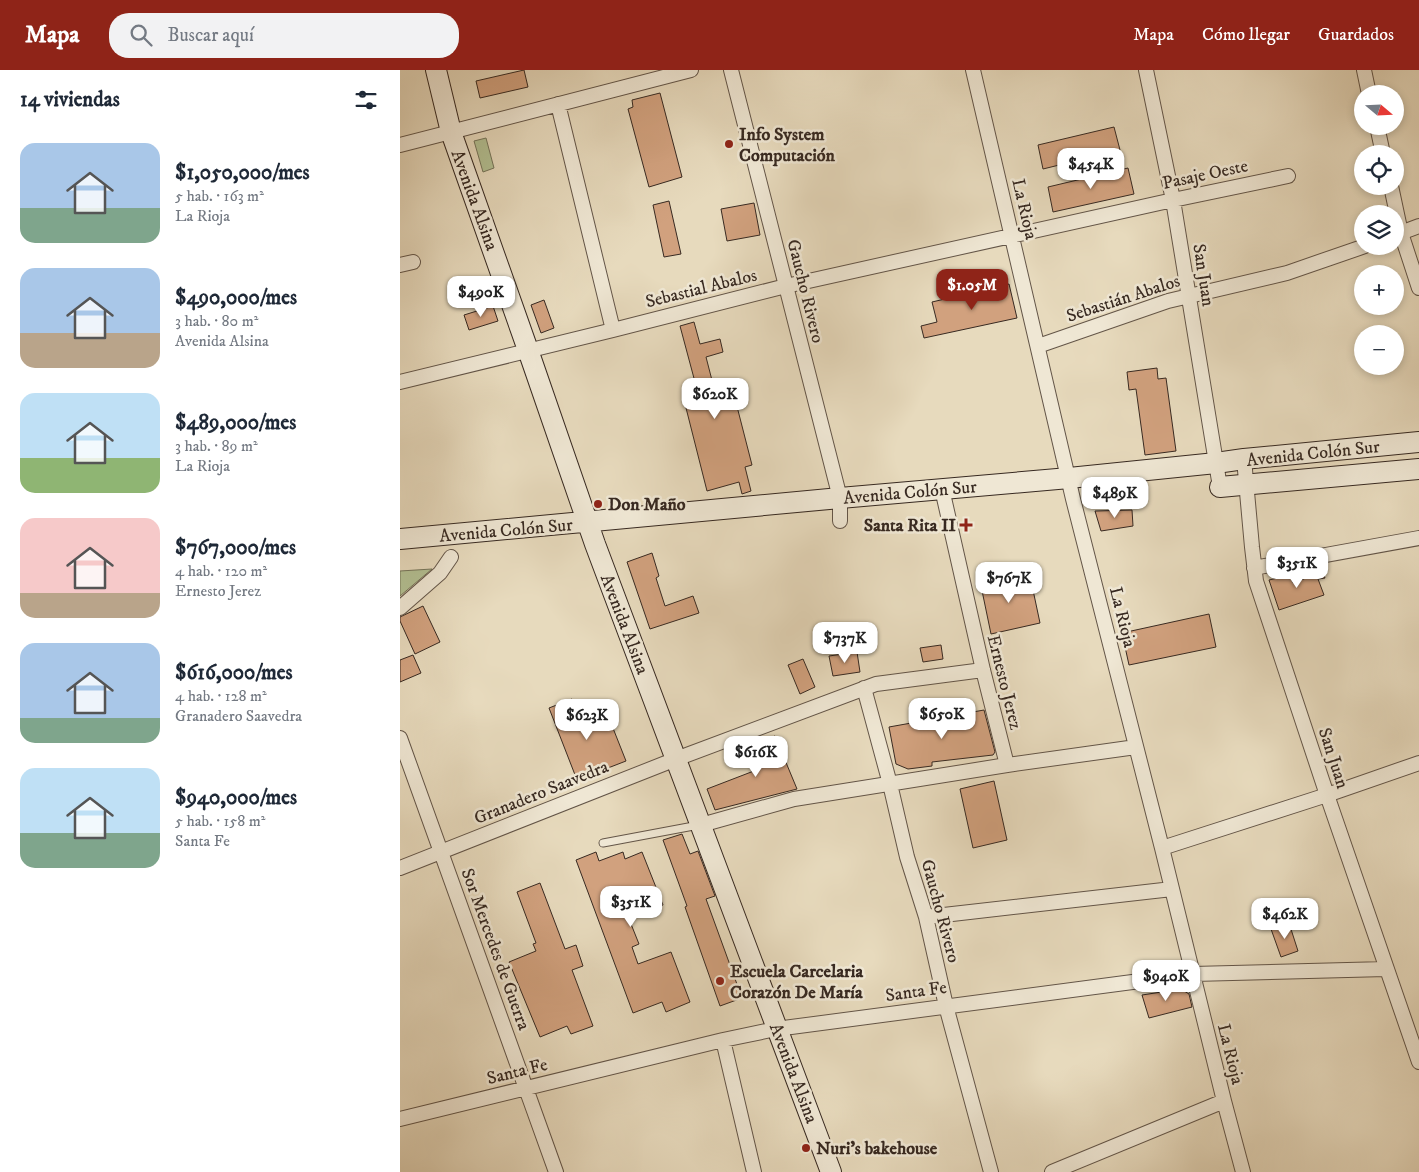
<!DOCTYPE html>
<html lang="es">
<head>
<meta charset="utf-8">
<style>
	:root { --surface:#fff; --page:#f2f2f3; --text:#1f2937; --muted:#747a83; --accent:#8f2418 }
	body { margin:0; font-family:"IM FELL DW Pica",serif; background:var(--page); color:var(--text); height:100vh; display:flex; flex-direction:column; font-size:19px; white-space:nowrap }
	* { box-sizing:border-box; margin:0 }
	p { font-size:16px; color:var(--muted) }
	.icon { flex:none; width:28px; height:28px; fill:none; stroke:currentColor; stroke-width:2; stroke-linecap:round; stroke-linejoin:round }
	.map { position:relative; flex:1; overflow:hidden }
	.side { display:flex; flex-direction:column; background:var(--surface); width:400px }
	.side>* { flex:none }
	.needle { width:32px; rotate:109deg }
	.controls { position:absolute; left:954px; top:15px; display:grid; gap:10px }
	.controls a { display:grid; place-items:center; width:50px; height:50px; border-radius:50%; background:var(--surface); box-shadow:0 2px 8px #0003; font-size:25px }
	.price { position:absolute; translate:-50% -42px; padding:0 11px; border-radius:10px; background:#fff; color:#222; font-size:16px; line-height:32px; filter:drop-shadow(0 1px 2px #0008) }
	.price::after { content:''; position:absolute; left:50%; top:30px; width:15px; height:11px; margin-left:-8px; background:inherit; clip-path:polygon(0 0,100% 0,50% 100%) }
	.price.on { background:var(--accent); color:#fff }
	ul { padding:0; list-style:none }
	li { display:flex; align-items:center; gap:15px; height:125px; padding:0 20px }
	li span { display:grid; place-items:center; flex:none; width:140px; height:100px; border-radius:15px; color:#555 }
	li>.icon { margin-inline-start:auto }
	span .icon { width:60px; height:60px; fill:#fffc; stroke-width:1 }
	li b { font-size:21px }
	h2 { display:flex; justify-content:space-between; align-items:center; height:60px; padding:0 20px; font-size:21px }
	header { display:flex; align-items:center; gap:30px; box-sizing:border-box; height:70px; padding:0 25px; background:var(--accent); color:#fff }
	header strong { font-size:24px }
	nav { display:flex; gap:28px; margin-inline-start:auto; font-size:18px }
	.search { width:350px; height:45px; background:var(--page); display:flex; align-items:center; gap:12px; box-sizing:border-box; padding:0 18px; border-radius:20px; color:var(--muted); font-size:19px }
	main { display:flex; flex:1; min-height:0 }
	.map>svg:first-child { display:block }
	.green { fill:#b3c093; stroke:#75745a }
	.building { fill:#d1a17e; stroke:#372921 }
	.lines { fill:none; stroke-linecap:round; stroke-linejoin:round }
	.lane-casing { stroke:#635548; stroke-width:9 }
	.street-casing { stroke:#635548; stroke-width:16 }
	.secondary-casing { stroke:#372921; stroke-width:22 }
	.lane { stroke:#efe7d4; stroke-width:7 }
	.street { stroke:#efe7d4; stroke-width:14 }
	.secondary { stroke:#efe7d4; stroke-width:20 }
	.poi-dot { fill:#8f2418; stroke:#efe7d4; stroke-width:2 }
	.labels { text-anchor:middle; stroke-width:5; stroke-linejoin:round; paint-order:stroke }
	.poi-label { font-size:18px; font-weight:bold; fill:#372921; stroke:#efe7d4; text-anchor:start }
	.street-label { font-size:18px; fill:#372921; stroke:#efe7d4 }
</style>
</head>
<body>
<header>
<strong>Mapa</strong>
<div class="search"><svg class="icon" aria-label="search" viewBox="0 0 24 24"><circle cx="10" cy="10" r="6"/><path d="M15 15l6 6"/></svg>Buscar aquí</div>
<nav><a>Mapa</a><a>Cómo llegar</a><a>Guardados</a></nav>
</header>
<main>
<section class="side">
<h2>14 viviendas<svg class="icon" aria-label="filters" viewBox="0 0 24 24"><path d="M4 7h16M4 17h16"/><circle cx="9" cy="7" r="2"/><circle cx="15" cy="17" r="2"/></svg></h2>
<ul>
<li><span style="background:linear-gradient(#a9c7e8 65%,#7fa58c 0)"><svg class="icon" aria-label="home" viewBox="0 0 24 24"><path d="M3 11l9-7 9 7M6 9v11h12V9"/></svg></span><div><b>$1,050,000/mes</b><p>5 hab. · 163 m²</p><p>La Rioja</p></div></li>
<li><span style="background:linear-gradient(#a9c7e8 65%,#b9a48a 0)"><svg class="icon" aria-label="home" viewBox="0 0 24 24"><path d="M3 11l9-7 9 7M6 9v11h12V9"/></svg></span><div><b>$490,000/mes</b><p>3 hab. · 80 m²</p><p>Avenida Alsina</p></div></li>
<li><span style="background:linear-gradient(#bfe0f5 65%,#8fb573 0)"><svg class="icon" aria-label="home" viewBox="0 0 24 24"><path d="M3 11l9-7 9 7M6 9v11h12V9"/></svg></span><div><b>$489,000/mes</b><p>3 hab. · 89 m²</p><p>La Rioja</p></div></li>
<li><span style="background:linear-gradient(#f6c9c9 75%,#b9a48a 0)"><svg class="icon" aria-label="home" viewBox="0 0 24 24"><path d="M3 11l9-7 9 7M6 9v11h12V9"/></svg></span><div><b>$767,000/mes</b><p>4 hab. · 120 m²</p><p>Ernesto Jerez</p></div></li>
<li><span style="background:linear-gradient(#a9c7e8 75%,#7fa58c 0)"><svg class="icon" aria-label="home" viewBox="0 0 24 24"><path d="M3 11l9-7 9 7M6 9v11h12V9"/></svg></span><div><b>$616,000/mes</b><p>4 hab. · 128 m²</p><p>Granadero Saavedra</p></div></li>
<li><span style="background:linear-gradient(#bfe0f5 65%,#7fa58c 0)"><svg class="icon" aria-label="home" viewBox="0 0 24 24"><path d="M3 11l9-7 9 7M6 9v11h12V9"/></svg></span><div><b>$940,000/mes</b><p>5 hab. · 158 m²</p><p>Santa Fe</p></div></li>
</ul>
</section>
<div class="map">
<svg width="1019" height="1102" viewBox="0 0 1019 1102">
	<rect width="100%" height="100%" fill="#e7dabd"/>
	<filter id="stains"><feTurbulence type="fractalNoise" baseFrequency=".004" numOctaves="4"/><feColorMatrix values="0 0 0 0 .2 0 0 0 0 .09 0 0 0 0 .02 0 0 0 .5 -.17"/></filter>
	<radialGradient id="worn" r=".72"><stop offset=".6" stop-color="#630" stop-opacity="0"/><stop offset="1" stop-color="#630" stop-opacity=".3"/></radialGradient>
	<!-- green -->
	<path class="green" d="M 86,68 L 94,98 L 83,102 L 74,71 Z
		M 32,499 L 0,526 L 0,501 Z"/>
	<!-- building -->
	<path class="building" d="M 124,0 L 128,17 L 80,28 L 76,11 Z
		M 260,23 L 282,107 L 249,117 L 228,39 L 233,37 L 232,30 Z
		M 714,57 L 720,80 L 643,99 L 638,75 Z
		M 728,98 L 734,124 L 653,142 L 648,117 Z
		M 269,131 L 281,184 L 264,187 L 253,135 Z
		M 354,133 L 360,165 L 327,171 L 321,139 Z
		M 609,214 L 617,248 L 524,268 L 521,256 L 537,252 L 532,232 Z
		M 144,230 L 154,258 L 141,263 L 131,235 Z
		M 93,236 L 98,251 L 69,260 L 64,245 Z
		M 294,252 L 300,274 L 320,269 L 323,282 L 306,287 L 315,322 L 332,317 L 352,395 L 345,397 L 351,421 L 342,424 L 339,412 L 307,421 L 284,330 L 299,327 L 280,256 Z
		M 757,298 L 758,309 L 766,308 L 776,381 L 745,385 L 736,319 L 729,320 L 727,302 Z
		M 732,440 L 733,456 L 701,461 L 695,441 Z
		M 252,483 L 259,506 L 256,508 L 265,536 L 293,526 L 299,543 L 250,559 L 227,492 Z
		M 920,496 L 925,508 L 918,509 L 924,525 L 879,540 L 869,510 L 890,505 L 893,513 L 911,506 L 909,499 Z
		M 620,502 L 624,522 L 633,520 L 640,553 L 591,564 L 580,511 Z
		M 23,536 L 40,572 L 15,584 L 0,551 L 0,547 Z
		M 809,544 L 816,577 L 729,595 L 722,563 Z
		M 541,575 L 543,589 L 523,592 L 520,578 Z
		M 457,582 L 460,602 L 433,606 L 429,586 Z
		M 13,585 L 21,603 L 0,612 L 0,590 Z
		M 403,589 L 415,617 L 400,624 L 388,595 Z
		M 172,629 L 182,653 L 207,643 L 226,691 L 177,710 L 149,638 Z
		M 584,640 L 595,682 L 593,685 L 532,692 L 532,696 L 508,699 L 496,694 L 489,657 Z
		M 375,666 L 397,719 L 315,740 L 307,719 L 359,699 L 349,675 Z
		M 594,711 L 607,770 L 573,778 L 560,719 Z
		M 282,764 L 290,784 L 298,781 L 315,826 L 306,829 L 342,928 L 320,936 L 285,837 L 287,836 L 263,770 Z
		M 196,782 L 199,791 L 223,782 L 225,789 L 242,782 L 263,835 L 229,849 L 239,874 L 232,877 L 238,894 L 271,882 L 290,932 L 266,942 L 262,932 L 233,943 L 176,790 Z
		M 140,813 L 165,879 L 176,875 L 183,896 L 172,900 L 193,956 L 171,964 L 167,956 L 140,967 L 109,892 L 136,881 L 133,874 L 136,873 L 117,822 Z
		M 889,853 L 898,881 L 881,887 L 871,859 Z
		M 781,919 L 789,924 L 792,937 L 749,948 L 742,925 Z"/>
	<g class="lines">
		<!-- lane casing -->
		<g class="lane-casing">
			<path id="lane" d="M 203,773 L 299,755"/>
		</g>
		<!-- street casing -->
		<g class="street-casing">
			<path id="street" d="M 331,0 L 440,428 L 440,451
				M 573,0 L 673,429 L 762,778 L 824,1031 L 843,1102
				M 746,0 L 773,130 L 820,417
				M 964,0 L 969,24
				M 158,34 L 213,260
				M 977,56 L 983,84
				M 0,75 L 291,0
				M 991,116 L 1001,163 L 1019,218
				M 995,165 L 1019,156
				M 0,195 L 13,192
				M 638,276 L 768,231 L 887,203 L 965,176
				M 0,312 L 213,260 L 386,216 L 773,130 L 888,106
				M 844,389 L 852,477 L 856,511 L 927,725 L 1019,992
				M 542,419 L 583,600 L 607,695
				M 854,498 L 1019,468
				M 0,538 L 40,503 L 51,487
				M 464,618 L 490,714 L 507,787 L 526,847 L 546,936 L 591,1102
				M 0,668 L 156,1102
				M 301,755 L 394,729 L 607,695 L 736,677
				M 762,778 L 927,725 L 1019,693
				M 0,798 L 276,689 L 476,614 L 583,600
				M 526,847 L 772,819
				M 323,970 L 354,1102
				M 0,1049 L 323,970 L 376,959 L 793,904 L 986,899
				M 652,1102 L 824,1031"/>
		</g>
		<!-- secondary casing -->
		<g class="secondary-casing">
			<path id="secondary" d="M 36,0 L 51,62 L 128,280 L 195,474 L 431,1102
				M 820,417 L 1019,399
				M 0,469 L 440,428 L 669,408 L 816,393 L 844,389 L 1019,372"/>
		</g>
		<!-- lane -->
		<use href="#lane" class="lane"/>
		<!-- street -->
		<use href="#street" class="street"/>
		<!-- secondary -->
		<use href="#secondary" class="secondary"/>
	</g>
	<!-- markers -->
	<g class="poi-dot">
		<circle cx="329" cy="74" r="5"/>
		<circle cx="198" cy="434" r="5"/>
		<path d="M563.5 447.5h5v5h5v5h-5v5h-5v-5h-5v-5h5z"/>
		<circle cx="320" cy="911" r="5"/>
		<circle cx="406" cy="1078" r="5"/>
	</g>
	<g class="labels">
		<!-- poi labels -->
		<g class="poi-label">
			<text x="339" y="70">Info System<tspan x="339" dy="21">Computación</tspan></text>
			<text x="208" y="440">Don Maño</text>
			<text x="556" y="461" text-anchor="end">Santa Rita II</text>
			<text x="330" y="907">Escuela Carcelaria<tspan x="330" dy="21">Corazón De María</tspan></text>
			<text x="416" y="1084">Nuri's bakehouse</text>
		</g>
		<!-- street labels -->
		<g class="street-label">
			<text transform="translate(805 104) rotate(-12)" y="6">Pasaje Oeste</text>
			<text transform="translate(75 130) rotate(70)" y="6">Avenida Alsina</text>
			<text transform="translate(625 139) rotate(77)" y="6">La Rioja</text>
			<text transform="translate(804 205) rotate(81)" y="6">San Juan</text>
			<text transform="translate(301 218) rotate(-14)" y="6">Sebastial Abalos</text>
			<text transform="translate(406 221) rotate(76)" y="6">Gaucho Rivero</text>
			<text transform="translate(723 228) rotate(-18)" y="6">Sebastián Abalos</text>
			<text transform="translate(913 383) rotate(-6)" y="6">Avenida Colón Sur</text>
			<text transform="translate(510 422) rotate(-5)" y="6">Avenida Colón Sur</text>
			<text transform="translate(106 460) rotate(-5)" y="6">Avenida Colón Sur</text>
			<text transform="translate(723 547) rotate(76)" y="6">La Rioja</text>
			<text transform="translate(225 554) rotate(69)" y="6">Avenida Alsina</text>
			<text transform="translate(605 612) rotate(76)" y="6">Ernesto Jerez</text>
			<text transform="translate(934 688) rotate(72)" y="6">San Juan</text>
			<text transform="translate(141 722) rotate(-22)" y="6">Granadero Saavedra</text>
			<text transform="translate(541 841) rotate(75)" y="6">Gaucho Rivero</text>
			<text transform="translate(96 879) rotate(70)" y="6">Sor Mercedes de Guerra</text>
			<text transform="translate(516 921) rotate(-8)" y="6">Santa Fe</text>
			<text transform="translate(831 984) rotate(76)" y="6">La Rioja</text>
			<text transform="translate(117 1001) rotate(-14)" y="6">Santa Fe</text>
			<text transform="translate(394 1003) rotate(69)" y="6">Avenida Alsina</text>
		</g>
	</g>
	<rect width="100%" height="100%" filter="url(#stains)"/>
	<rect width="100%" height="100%" fill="url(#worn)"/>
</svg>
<div class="controls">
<a><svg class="needle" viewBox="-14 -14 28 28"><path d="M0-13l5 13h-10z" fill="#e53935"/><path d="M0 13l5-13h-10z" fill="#747a83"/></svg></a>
<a><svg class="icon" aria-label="locate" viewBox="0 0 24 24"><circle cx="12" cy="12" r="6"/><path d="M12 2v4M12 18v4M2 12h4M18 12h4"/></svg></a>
<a><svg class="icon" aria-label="layers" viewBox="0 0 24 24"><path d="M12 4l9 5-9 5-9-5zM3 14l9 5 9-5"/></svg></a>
<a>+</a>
<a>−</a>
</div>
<b class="price" style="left:691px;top:120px">$454K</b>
<b class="price on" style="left:572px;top:241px">$1.05M</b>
<b class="price" style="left:81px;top:248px">$490K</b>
<b class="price" style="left:315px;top:350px">$620K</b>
<b class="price" style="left:715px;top:449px">$489K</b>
<b class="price" style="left:897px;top:519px">$351K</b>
<b class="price" style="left:609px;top:534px">$767K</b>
<b class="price" style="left:445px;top:594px">$737K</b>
<b class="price" style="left:542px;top:670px">$650K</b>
<b class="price" style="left:187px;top:671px">$623K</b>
<b class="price" style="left:356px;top:708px">$616K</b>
<b class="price" style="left:231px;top:858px">$351K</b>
<b class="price" style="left:885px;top:870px">$462K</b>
<b class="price" style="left:766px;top:932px">$940K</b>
</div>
</main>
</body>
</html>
